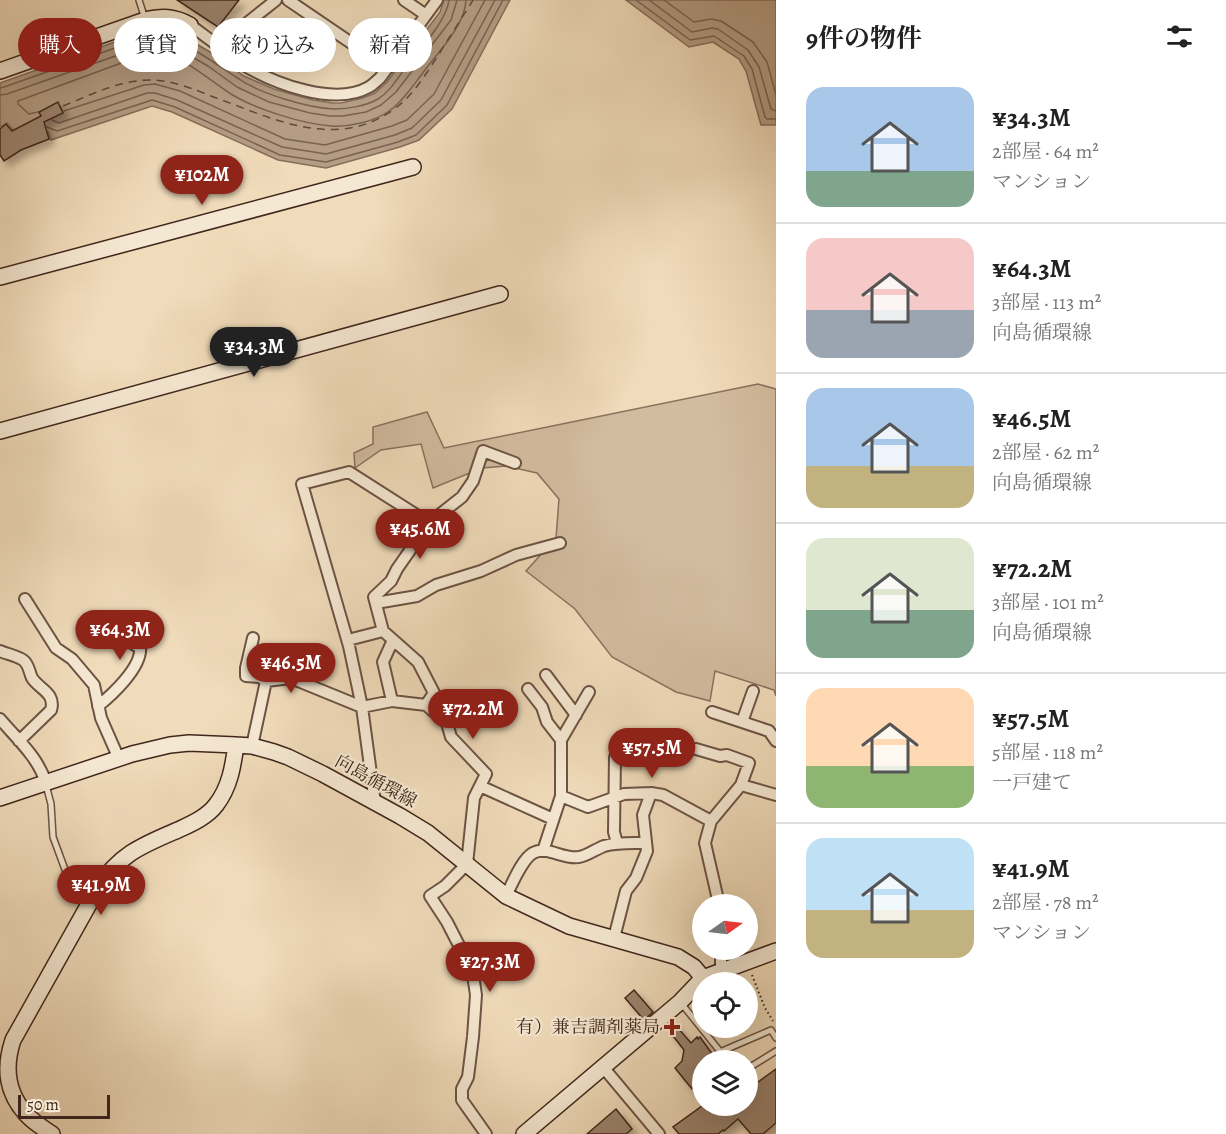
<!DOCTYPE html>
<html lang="ja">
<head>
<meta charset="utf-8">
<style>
	:root { --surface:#fff; --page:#f6f6f6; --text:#222; --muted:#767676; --line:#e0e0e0; --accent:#8f2418 }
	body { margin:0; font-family:Alegreya,"Noto Serif JP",serif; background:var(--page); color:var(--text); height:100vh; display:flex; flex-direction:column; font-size:22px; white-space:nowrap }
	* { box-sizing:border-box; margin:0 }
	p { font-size:20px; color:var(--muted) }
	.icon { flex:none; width:33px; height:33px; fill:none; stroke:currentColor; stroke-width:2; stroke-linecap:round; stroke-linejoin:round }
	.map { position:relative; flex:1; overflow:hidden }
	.side { display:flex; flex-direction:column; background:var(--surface); width:450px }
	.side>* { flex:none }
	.banner { position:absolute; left:18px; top:18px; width:570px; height:54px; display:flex; gap:12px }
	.needle { width:39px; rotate:76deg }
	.tools { position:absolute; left:692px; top:894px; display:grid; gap:12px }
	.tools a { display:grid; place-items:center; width:66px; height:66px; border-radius:50%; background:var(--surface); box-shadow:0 6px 24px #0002; font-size:30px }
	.scale { position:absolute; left:18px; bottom:15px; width:92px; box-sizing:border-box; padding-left:6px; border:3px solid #41261c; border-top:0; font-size:16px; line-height:21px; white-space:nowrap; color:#41261c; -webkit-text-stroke:4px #f5e8d2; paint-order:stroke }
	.price { position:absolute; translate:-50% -51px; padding:0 14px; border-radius:21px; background:var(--accent); color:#fff; font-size:20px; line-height:39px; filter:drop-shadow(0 2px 3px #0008) }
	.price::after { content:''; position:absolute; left:50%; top:36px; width:18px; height:14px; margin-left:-9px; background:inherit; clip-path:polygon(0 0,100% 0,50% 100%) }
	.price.current { background:#222; color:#fff }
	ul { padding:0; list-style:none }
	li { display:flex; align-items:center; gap:18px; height:150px; padding:0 30px }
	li+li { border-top:2px solid var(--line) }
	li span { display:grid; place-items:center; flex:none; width:168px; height:120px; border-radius:18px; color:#555 }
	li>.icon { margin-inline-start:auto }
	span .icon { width:72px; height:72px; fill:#fffc; stroke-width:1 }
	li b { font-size:26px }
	h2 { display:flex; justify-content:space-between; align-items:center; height:72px; padding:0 30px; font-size:26px }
	.chip { padding:0 21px; border-radius:27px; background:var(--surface); box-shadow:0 6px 24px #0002; font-size:21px; line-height:54px }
	.chip.current { background:var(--accent); color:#fff }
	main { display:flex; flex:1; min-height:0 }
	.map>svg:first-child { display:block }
	.green { fill:#d2bc9f; stroke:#8a715e; stroke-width:1.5 }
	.water { fill:#b49d84; stroke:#866d5a; stroke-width:1.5 }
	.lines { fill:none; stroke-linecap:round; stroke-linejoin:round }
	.shore { stroke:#7a6250; stroke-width:1.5 }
	.ferry { stroke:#644a3b; stroke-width:1.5; stroke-dasharray:8 6; stroke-linecap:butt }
	.building { fill:#9c846e; stroke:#41261c; stroke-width:1.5; filter:url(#shadow) }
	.lane-casing { stroke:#6d5344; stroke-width:8 }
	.street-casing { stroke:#6d5344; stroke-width:14 }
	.secondary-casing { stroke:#41261c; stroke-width:18 }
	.path { stroke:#41261c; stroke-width:2; stroke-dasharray:1.5 3; stroke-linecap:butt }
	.lane { stroke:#f5e8d2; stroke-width:5 }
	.street { stroke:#f5e8d2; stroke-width:10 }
	.secondary { stroke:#f5e8d2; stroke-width:15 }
	.poi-dot { fill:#8f2418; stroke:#f5e8d2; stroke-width:2 }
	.labels { text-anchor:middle; stroke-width:4.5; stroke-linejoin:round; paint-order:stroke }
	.street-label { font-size:18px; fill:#41261c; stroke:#f5e8d2 }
	.poi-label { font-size:18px; fill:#41261c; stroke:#f5e8d2; text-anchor:end }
</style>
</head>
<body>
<main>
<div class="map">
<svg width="776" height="1134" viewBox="0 0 776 1134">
	<defs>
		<filter id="shadow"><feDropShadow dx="5.5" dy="5.5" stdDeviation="3" flood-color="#0004"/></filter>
	</defs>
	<rect width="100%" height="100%" fill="#f0dbba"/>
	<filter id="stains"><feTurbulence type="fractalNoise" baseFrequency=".00333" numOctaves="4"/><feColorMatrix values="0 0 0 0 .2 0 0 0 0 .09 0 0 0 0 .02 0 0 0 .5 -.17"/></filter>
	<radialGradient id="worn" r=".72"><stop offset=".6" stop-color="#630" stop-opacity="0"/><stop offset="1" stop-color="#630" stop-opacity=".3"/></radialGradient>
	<!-- green -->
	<path class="green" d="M 758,384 L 776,389 L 776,696 L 774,690 L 715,671 L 710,701 L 676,692 L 612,657 L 575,609 L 526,571 L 556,538 L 559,499 L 537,473 L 506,466 L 482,468 L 433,488 L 421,444 L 381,450 L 355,468 L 354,453 L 373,444 L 373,427 L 427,412 L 444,448 Z"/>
	<!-- water -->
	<path class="water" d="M 444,0 L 510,0 L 452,109 L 419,140 L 400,147 L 326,168 L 278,160 L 172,112 L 152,106 L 51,140 L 48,132 L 22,141 L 7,123 L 0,127 L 0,83 L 137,34 L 159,28 L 168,29 L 178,33 L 215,55 L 244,76 L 274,89 L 313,100 L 332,103 L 341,103 L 363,98 L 375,93 L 387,82 L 440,12 Z
		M 626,0 L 776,0 L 776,125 L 761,125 L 746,71 L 739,59 L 713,42 L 689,47 Z"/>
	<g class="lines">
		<!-- shore -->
		<path class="shore" d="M 636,0 L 690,40 L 714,36 L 744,56 L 752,69 L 765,117 L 767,119 L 776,119
			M 649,0 L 692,32 L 712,28 L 718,29 L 748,50 L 759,67 L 771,109 L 776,111
			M 664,0 L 694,22 L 711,19 L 721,21 L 753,42 L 767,62 L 776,95
			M 0,88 L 4,87 L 138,40 C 147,37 156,33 165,35 C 174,36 182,42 189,47 C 207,57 222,68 239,79 C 261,94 308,108 334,109 C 348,109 366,106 378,99 C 391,91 399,76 408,64 C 421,48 447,20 449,0
			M 0,95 L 7,94 L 141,47 L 159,42 L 166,42 L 208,66 L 237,87 L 269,102 L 310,113 L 330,116 L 343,116 L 366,112 L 381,105 L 396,92 L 451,20 L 457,0
			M 64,111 L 144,85 L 155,84 L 180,91 L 285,139 L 325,145 L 392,126 L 407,120 L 434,94 L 485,0
			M 38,112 L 29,114 L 18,104 L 18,101 L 143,55 C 149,54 155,51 161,51 C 174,51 218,86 231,94 C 255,109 303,124 331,126 C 349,127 374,122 389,111 C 402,102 412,87 422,74 C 437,53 465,26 466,0
			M 52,120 L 59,123 L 147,93 L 155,93 L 177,100 L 282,147 L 326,154 L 395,135 L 412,128 L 441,100 L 495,0
			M 47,127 L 57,131 L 152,100 L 175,107 L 280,155 L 326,162 L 398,142 L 416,135 L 447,105 L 503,0"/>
		<!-- ferry -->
		<path class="ferry" d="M 63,106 C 91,95 119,80 150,80 C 171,80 191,88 211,96 C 272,118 337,153 397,107 C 415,93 427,72 439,54 C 450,36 462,18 473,0"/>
	</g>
	<!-- building -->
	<path class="building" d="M 177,0 L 239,0 L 218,27 Z
		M 58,102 L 63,113 L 44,122 L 49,139 L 21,150 L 4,161 L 0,155 L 0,129 L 6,124 L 12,131 L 41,116 L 39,112 Z
		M 634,990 L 653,1012 L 644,1020 L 625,998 Z
		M 672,1021 L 691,1043 L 697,1037 L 698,1039 L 700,1037 L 713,1055 L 710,1060 L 702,1060 L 702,1080 L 692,1089 L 675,1068 L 682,1061 L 684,1050 L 666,1027 Z
		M 776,1069 L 776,1123 L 763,1134 L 751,1134 L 738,1119 L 724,1131 L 723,1130 L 718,1134 L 679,1134 L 673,1127 L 702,1106 L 719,1106 L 724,1111 L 730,1106 L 747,1106 L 747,1090 Z
		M 616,1109 L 632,1129 L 626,1134 L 587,1134 Z"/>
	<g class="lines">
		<!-- lane casing -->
		<g class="lane-casing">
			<path id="lane" d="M 139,0 L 145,19
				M 46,785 L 51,804 L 53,837 L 67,875 L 80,882 L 97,887
				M 681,1003 L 727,1060
				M 720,1052 L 771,1030 L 776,1038
				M 747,1069 L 776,1051"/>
		</g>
		<!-- street casing -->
		<g class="street-casing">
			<path id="street" d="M 288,0 L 388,68
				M 404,0 L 426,15
				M 190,25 C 200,32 210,40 220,47 C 227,53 234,59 242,64 C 273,83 334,107 369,87 C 373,85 376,81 380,78 L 437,0
				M 218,46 L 276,0
				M 25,599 L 56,648 L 72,659 L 94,685 L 101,718 L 119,759
				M 376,603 L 417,596 L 436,585 L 481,571 L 516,555 L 560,543
				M 383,631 L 418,662 L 434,693 L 426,705
				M 253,638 L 246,668 L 246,676 L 259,677 L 266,681
				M 348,640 L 383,631 L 374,597 L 391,581 L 397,569 L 429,523 L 462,497 L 473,481 L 483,451 L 515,463
				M 0,651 C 7,654 17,656 23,660 C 29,664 29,672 32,678 C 39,689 56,693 51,710 L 19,741
				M 546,675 L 576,715
				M 528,689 L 542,707 L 547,722 L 561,740
				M 392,701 L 383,662 L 393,640
				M 98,706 C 112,695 142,667 140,648 L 129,641 L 126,635 L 130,626
				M 712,712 L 769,731 L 776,741
				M 0,719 C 17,739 38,757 46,783
				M 742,722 L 753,691
				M 252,746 L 266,681 L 291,678 L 362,707 L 392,701 L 426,705 L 447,723 L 451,737 L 486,774 L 474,798 L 467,864 L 445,886 L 430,896 L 447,922 L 467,961 L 473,975 L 476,995 L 473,1037 L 468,1077 L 462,1089 L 462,1100 L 486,1134
				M 696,749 L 720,756 L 727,755 L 749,763 L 741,785 L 711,821
				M 615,757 L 614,832 L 617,843
				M 741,785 L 776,795
				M 480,786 L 553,819
				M 561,796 L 588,807 L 624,794 L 651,793
				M 375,803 L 362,707 L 349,646 L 302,484 L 349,472 L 429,523
				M 543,851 L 561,796 L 561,740 L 589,692
				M 506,896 C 512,884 522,859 533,853 C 546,845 564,860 579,857 C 587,856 596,849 604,846 C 618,842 632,843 646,843
				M 614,938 L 626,891 L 636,878 L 647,851 L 643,815 L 651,793 L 663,795 L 711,821 L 705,843 L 719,904
				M 721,971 L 721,950
				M 603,1067 L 659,1134"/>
		</g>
		<!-- secondary casing -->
		<g class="secondary-casing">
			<path id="secondary" d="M 0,71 L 145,20 C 162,16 174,16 190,25
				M 0,277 L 413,167
				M 0,431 L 500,294
				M 0,798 L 132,754 L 170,745 L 189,743 L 236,745 L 252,746 L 274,752 L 288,757 L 323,774 L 400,816 L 428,833 L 506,896 L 569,926 L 678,957 L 694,967 L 703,978
				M 52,1134 C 43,1128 33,1122 26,1114 C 6,1092 4,1067 13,1040 L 98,888 C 119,854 143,845 178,830 C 191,824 207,817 216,805 C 230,787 233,766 236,745
				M 524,1134 L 680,1002 L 703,978 L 776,951"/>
		</g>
		<!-- path -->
		<path class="path" d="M 60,108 L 63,106
			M 752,975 L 765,1008 L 773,1021"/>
		<!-- lane -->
		<use href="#lane" class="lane"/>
		<!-- street -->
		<use href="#street" class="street"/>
		<!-- secondary -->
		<use href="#secondary" class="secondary"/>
	</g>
	<!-- markers -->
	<path class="poi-dot" d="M669 1018h6v6h6v6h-6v6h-6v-6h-6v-6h6z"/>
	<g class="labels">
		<!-- street labels -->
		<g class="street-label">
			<text transform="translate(376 781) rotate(29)" y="6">向島循環線</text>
		</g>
		<!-- poi labels -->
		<g class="poi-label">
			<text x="660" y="1033">有）兼吉調剤薬局</text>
		</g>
	</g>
	<rect width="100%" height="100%" filter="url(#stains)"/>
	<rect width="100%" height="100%" fill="url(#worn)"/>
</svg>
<div class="tools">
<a><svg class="needle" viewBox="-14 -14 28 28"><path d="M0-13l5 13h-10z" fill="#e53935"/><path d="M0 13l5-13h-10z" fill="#767676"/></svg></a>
<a><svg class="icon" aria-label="locate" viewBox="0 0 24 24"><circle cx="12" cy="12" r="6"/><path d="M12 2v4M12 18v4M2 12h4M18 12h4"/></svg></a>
<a><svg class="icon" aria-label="layers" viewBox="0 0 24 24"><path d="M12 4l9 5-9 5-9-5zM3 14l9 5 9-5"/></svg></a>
</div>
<div class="scale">50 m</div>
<b class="price" style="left:202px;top:206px">¥102M</b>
<b class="price current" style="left:254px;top:378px">¥34.3M</b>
<b class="price" style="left:420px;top:560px">¥45.6M</b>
<b class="price" style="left:120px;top:661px">¥64.3M</b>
<b class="price" style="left:291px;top:694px">¥46.5M</b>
<b class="price" style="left:473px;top:740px">¥72.2M</b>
<b class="price" style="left:652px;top:779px">¥57.5M</b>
<b class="price" style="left:101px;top:916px">¥41.9M</b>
<b class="price" style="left:490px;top:993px">¥27.3M</b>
<div class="banner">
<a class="chip current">購入</a>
<a class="chip">賃貸</a>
<a class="chip">絞り込み</a>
<a class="chip">新着</a>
</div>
</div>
<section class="side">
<h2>9件の物件<svg class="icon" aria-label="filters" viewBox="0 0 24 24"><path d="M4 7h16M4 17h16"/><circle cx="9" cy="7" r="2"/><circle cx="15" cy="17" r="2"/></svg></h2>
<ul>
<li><span style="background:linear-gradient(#a9c7e8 70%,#7fa58c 0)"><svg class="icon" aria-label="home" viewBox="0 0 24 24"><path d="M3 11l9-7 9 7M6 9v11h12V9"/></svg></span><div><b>¥34.3M</b><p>2部屋 · 64 m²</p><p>マンション</p></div></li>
<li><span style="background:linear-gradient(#f6c9c9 60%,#9aa5b1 0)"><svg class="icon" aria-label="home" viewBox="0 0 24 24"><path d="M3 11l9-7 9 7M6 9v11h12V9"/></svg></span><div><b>¥64.3M</b><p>3部屋 · 113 m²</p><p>向島循環線</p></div></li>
<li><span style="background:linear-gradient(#a9c7e8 65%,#c2b280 0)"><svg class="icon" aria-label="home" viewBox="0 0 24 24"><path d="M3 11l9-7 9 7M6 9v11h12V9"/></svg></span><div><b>¥46.5M</b><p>2部屋 · 62 m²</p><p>向島循環線</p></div></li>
<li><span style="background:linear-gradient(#dfe7d0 60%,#7fa58c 0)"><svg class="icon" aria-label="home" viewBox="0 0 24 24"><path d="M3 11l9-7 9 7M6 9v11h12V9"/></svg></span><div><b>¥72.2M</b><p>3部屋 · 101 m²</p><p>向島循環線</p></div></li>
<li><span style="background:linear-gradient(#ffd9b3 65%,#8fb573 0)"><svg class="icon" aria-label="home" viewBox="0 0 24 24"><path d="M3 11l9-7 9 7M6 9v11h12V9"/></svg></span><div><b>¥57.5M</b><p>5部屋 · 118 m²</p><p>一戸建て</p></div></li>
<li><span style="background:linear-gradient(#bfe0f5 60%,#c2b280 0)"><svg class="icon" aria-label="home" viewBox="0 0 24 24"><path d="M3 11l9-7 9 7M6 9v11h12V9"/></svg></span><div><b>¥41.9M</b><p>2部屋 · 78 m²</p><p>マンション</p></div></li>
</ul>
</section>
</main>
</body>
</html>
